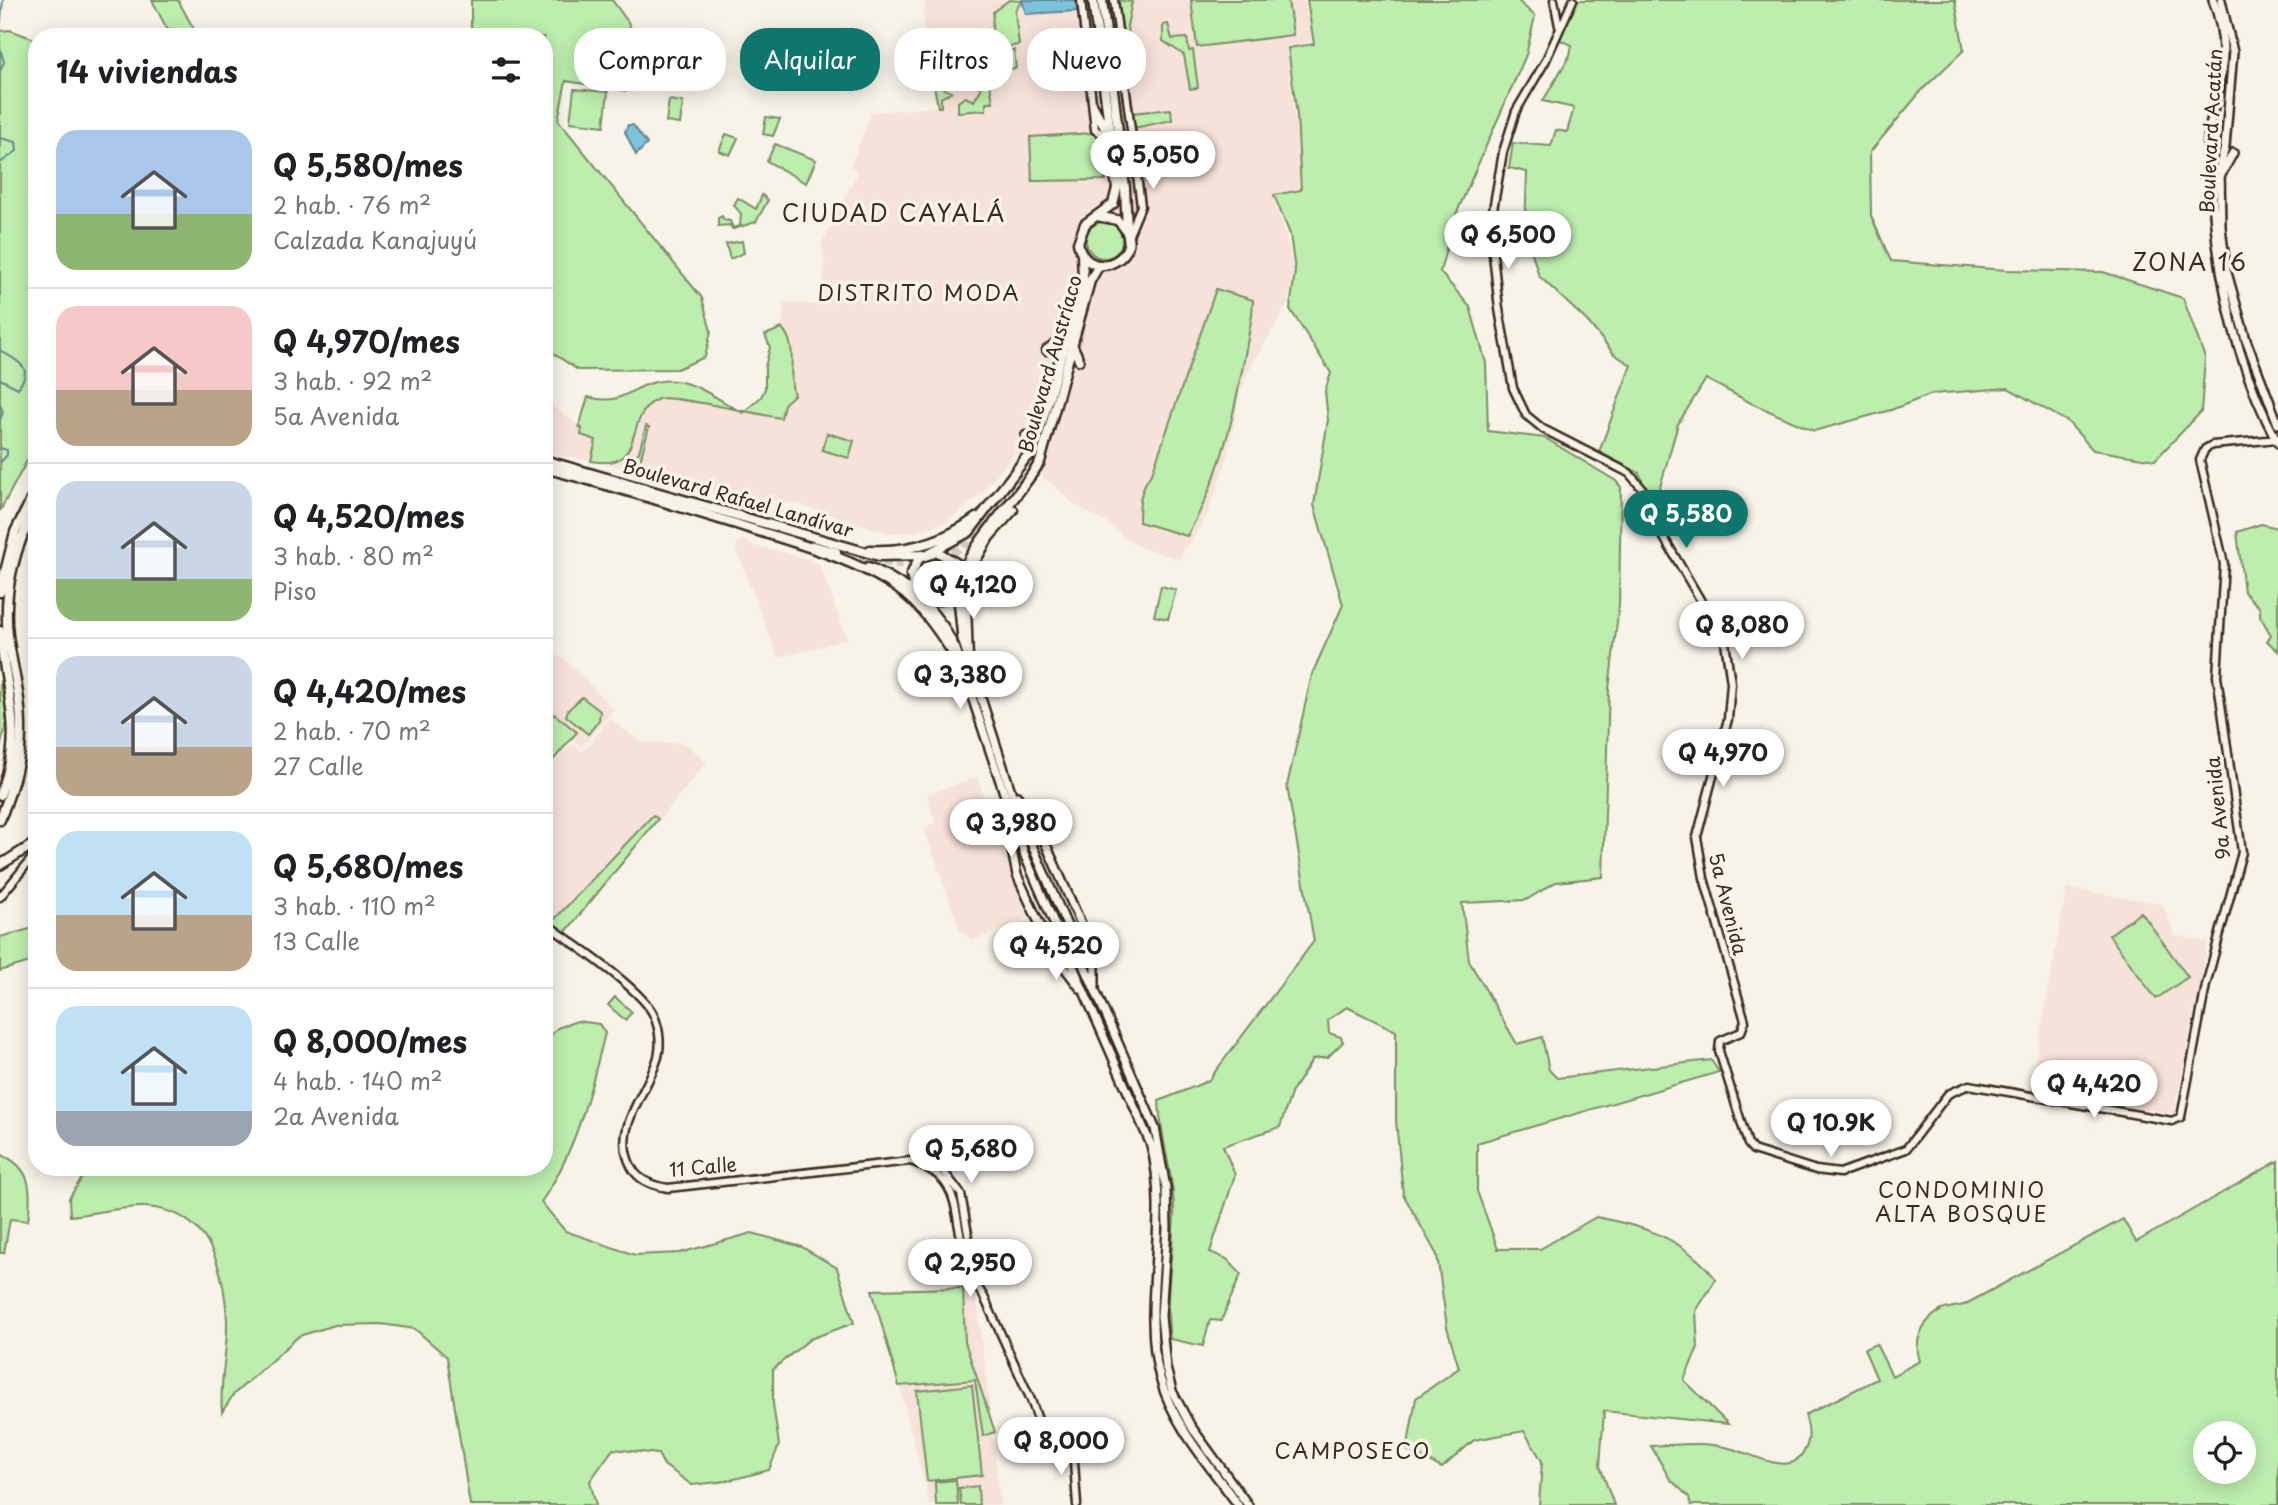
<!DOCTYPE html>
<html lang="es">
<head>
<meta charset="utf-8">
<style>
	:root { --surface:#fff; --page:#f2f2f2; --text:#202124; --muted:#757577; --line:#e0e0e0; --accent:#0f766e }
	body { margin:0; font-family:"Playpen Sans",sans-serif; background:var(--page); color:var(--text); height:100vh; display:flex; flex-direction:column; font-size:26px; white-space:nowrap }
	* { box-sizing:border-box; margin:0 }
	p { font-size:23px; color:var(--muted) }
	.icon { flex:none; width:38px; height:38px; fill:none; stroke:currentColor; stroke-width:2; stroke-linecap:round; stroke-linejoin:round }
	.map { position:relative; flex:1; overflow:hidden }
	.drawer { position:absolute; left:28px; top:28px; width:525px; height:1148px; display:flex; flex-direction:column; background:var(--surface); border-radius:28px; box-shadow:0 4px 18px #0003 }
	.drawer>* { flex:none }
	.banner { position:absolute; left:574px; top:28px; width:665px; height:63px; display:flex; gap:14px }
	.controls { position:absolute; left:2193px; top:1421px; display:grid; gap:14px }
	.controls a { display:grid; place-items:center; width:63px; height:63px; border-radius:50%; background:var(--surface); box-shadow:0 4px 18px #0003; font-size:35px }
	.price { position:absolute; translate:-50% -60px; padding:0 16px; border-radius:24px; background:#fff; color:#222; font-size:23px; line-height:46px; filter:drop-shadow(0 2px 4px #0008) }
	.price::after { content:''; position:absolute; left:50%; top:42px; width:21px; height:16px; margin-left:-10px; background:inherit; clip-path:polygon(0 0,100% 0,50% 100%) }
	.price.current { background:var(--accent); color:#fff }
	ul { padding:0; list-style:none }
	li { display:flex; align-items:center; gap:21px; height:175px; padding:0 28px }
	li+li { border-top:2px solid var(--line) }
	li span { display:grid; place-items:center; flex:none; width:196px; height:140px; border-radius:21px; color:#555 }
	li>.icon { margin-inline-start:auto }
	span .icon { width:84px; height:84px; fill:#fffc; stroke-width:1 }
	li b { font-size:30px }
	h2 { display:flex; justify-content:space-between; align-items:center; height:84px; padding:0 28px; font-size:30px }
	.chip { padding:0 24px; border-radius:28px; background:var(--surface); box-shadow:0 4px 18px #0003; font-size:24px; line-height:63px }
	.chip.current { background:var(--accent); color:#fff }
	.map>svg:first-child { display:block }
	.built { fill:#f7e2d9 }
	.green { fill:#bdeeae; stroke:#7c8c66; stroke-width:2; fill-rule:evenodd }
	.water { fill:#7dc3de; stroke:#638691; stroke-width:2 }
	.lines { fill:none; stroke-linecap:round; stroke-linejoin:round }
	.stream { stroke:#638691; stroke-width:2 }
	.primary-tunnel { stroke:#d1cbc0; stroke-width:8; stroke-dasharray:8 4; stroke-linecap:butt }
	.tertiary-casing { stroke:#3b2a1e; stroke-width:11 }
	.secondary-casing { stroke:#3b2a1e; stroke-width:12 }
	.primary-casing { stroke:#3b2a1e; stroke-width:13 }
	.tertiary { stroke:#f7f3e8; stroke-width:6 }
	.secondary { stroke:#f7f3e8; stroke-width:7 }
	.primary { stroke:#f7f3e8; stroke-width:8 }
	.labels { text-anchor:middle; stroke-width:7; stroke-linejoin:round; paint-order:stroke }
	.street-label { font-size:19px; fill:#3b2a1e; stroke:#f7f3e8 }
	.neighbourhood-label { font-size:21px; letter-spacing:2px; fill:#3b2a1e; stroke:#f7f3e8 }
	.quarter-label { font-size:23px; letter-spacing:2px; fill:#3b2a1e; stroke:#f7f3e8 }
</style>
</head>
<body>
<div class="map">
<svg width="2278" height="1505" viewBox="0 0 2278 1505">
	<rect width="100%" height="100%" fill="#f7f3e8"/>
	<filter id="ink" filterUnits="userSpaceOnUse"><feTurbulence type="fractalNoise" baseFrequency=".0143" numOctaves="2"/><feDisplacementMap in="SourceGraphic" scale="14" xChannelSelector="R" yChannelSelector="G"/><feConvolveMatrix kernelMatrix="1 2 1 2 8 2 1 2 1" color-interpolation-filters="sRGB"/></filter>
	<g filter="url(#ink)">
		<!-- built -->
		<path class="built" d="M 925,0 L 1305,0 L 1312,42 L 1286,46 L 1301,165 L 1299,189 L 1272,194 L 1286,234 L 1293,270 L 1288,303 L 1251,366 L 1241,389 L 1228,456 L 1207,515 L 1179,559 L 1136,546 L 1106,522 L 1078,507 L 1015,453 L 979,496 L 947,522 L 916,532 L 887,533 L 798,504 L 722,494 L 608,464 L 614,463 L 632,444 L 644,411 L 661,397 L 781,418 L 784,403 L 794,395 L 790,373 L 793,344 L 782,328 L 784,303 L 821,305 L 825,261 L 821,245 L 858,172 L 850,167 L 872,112 L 936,107 L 923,24 Z
			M 544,399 L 597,440 L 591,461 L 544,452 Z
			M 743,539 L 753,545 L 810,559 L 820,566 L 847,639 L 778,658 L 736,549 L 737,542 Z
			M 544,651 L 565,659 L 614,710 L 582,747 L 571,739 L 548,770 L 572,743 L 582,750 L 589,746 L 609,718 L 643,743 L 685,743 L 707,762 L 564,934 L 544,918 Z
			M 977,777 L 1027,917 L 973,941 L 960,931 L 924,827 L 935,823 L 927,795 Z
			M 2067,888 L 2162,904 L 2175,935 L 2208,942 L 2174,1114 L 2030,1088 Z
			M 975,1285 L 1001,1505 L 930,1505 L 875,1288 Z"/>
		<!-- green -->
		<path class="green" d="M 152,0 L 178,0 L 198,37 L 176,37 L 166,27 Z
			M 471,0 L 612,0 L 628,22 L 651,72 L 627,91 L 566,81 L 558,120 L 702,298 L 711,331 L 705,357 L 677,369 L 578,370 L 544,347 L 544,37 L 471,37 Z
			M 1009,0 L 1022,1 L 1015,11 L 1019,45 L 991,49 L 993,12 Z
			M 1117,0 L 1132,2 L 1127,26 L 1133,84 L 1128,85 Z
			M 1191,0 L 1288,0 L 1293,35 L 1197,47 Z
			M 1307,0 L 1517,0 L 1535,16 L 1526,55 L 1454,219 L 1440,272 L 1470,307 L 1486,363 L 1488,431 L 1545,438 L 1616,481 L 1621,487 L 1619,605 L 1609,689 L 1603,877 L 1556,882 L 1526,900 L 1462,903 L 1469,961 L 1517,1044 L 1542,1037 L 1549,1070 L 1557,1078 L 1711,1060 L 1719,1072 L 1477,1143 L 1477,1191 L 1498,1249 L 1540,1249 L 1596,1217 C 1647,1227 1683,1238 1716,1279 L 1696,1311 L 1698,1347 L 1684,1380 L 1728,1424 L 1604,1411 L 1600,1466 L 1614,1505 L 1539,1505 L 1542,1461 L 1524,1431 L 1474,1440 L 1442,1468 L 1407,1450 L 1416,1398 L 1459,1368 L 1447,1327 L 1437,1255 L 1403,1194 L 1396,1121 L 1396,1031 L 1347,1007 L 1328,1020 L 1329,1033 L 1341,1037 L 1343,1042 L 1328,1057 L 1313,1059 L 1292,1091 L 1280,1127 L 1223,1146 L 1235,1175 L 1210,1252 L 1227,1259 L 1241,1274 L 1221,1321 L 1210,1320 L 1203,1346 L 1170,1339 C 1164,1296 1173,1257 1174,1214 C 1175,1179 1160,1139 1159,1101 L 1208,1081 L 1314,941 L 1287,786 L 1312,674 L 1343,605 L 1314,505 L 1328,420 L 1325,391 L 1331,373 L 1290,309 L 1295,271 L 1290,234 L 1274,195 L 1301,190 L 1297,115 L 1288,48 L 1314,44 Z
			M 1577,0 L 1955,0 L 1964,50 L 1922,90 L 1870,152 L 1871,216 L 1891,261 L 2006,270 L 2103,272 L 2183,298 L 2205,358 L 2201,412 L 2155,460 L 2093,450 L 2068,422 L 2008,388 L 1932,394 L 1891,410 L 1814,431 L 1751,403 L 1706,379 L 1678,424 L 1654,508 L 1639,473 L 1599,452 L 1631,365 L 1614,354 L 1588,322 L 1539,276 L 1525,230 L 1527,172 L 1509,168 L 1513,143 L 1551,146 L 1556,130 L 1567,132 L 1574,108 L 1543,101 L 1570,55 L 1572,45 L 1558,39 Z
			M 1168,24 L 1172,39 L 1187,38 L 1189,51 L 1193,50 L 1198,88 L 1190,89 L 1184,55 L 1163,41 L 1163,25 Z
			M 10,30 L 37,40 L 37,442 L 0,511 L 0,31 Z
			M 984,50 L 993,102 L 986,102 L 986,110 L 958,112 L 958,102 L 965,97 L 974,101 L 981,89 L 976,83 L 980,73 L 972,67 L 961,74 L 950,68 L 943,77 L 946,81 L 943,88 L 951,92 L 941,98 L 941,107 L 938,107 L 928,51 Z
			M 1014,50 L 1016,68 L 990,71 L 988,52 Z
			M 574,89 L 608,92 L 604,126 L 570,122 Z
			M 669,100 L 683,102 L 680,124 L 666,122 Z
			M 1171,109 L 1172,120 L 1134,128 L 1132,113 Z
			M 766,117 L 780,119 L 773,136 L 763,134 Z
			M 1093,133 L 1104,142 L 1106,180 L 1032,181 L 1030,137 Z
			M 726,134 L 738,138 L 730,155 L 719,151 Z
			M 775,144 L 816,160 L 806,183 L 767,161 Z
			M 762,195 L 768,200 L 756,222 L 733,229 L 729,225 L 718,226 L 718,218 L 722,216 L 724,220 L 730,221 L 733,228 L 740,226 L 741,214 L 734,205 L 738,198 L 756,209 Z
			M1086 240a18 18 0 1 1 36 0a18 18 0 1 1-36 0Z
			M 742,241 L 744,253 L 730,259 L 726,244 Z
			M 1216,289 L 1253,300 L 1252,315 C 1239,391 1226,469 1187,536 L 1139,522 C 1139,503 1140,488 1152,473 Z
			M 782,328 C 800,349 786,370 794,395 L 784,404 L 781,418 C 760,415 669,394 658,399 C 622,415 648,472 591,461 L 596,440 L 581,435 L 582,428 L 579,427 L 588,397 C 623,406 627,389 655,382 C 688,374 716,399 743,413 L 761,397 L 765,389 L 765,367 L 770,347 L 765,335 Z
			M 646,426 L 649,427 L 638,469 L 643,472 L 626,467 L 639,452 Z
			M 827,433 L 854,441 L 849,458 L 822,450 Z
			M 2261,524 L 2278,528 L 2278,651 L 2267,641 L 2271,635 L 2260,616 L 2260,608 L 2244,592 L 2237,532 Z
			M919 577a17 17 0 1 1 34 0a17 17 0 1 1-34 0Z
			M 1161,586 L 1176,590 L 1168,619 L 1154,616 Z
			M 0,680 L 9,714 L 0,748 Z
			M 582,697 L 600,711 L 599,720 L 588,734 L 566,716 L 568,710 Z
			M 554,714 L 577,732 L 544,771 L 544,726 Z
			M 653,815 L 658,819 L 564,934 L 551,923 Z
			M 2141,912 L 2188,977 L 2156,999 L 2109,935 Z
			M 37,927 L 37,960 L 0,971 L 0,937 Z
			M 615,997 L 632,1012 L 625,1020 L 608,1005 Z
			M 577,1021 L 599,1024 L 605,1033 C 591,1090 575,1154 541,1202 L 565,1231 L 635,1255 L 680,1253 L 752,1233 L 802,1247 L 837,1268 L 854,1323 L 810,1339 L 773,1369 L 773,1404 L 779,1445 L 769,1470 L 727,1481 L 692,1485 L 664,1465 L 658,1454 L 613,1449 L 590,1481 L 596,1505 L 470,1505 L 447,1357 L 415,1329 L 381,1324 L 335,1325 L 299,1336 L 234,1394 L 222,1412 C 219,1381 228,1351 227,1320 C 224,1266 209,1211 146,1207 C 122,1206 94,1214 70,1216 L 69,1198 L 89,1167 L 544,1167 L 544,1045 L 557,1028 Z
			M 0,1154 C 32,1167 32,1190 28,1221 L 10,1219 L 4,1253 L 0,1253 Z
			M 2278,1161 L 2278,1505 L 1691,1505 L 1689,1497 L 1670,1479 L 1651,1446 C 1676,1445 1704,1441 1729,1448 C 1748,1452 1775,1469 1794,1462 C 1811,1449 1811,1434 1805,1415 L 1877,1379 L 1864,1349 L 1876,1344 L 1892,1376 L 1920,1361 C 1913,1341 1922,1320 1942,1310 C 1949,1307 1957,1307 1964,1305 L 2123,1219 L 2136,1242 ZM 2244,1433 L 2244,1472 L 2205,1472 L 2205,1433 Z
			M 963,1288 L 965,1342 L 995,1432 L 983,1436 L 975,1380 L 899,1386 L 872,1290 Z
			M 972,1385 L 982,1475 L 927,1481 L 917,1391 Z
			M 956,1480 L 958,1505 L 936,1505 L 935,1482 Z
			M 978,1486 L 979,1505 L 961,1505 L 959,1488 Z"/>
		<!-- water -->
		<path class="water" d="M 1022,0 L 1076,0 L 1077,11 L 1026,14 Z
			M 628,125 L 633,125 L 647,144 L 636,155 L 625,132 Z"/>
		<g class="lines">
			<!-- stream -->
			<path class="stream" d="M 0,29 L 3,0
				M 0,48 L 4,62 L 0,71
				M 0,138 L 16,142 L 17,151 L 0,163
				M 0,350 C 17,362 35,365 18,388 L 0,379
				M 0,404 L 3,412 L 0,420
				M 0,448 L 7,450 L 7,455 L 0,463"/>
			<!-- primary-tunnel -->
			<path class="primary-tunnel" d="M 836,552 C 948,582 958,558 1025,474"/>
			<!-- tertiary casing -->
			<g class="tertiary-casing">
				<path id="tertiary" d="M 1081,0 L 1095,130 L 1109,137
					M 1114,0 L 1141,206 L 1128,237
					M 1554,0 L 1559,26
					M 1573,0 L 1545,62 L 1516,111 L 1503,152 L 1490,227 L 1499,309 L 1513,388 L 1526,415 L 1543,429 L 1629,473 L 1645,492 L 1660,531 L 1725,642 L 1731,683 L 1728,719 L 1697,837 L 1704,878 L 1745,1021 L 1741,1032 L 1720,1041 L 1719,1051 L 1748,1144 L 1753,1150 L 1816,1170 L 1840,1173 L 1906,1149 L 1948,1094 L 1969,1085 L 2172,1121 L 2181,1117 L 2206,985 L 2242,852 L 2217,676 L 2224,564 L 2200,460 L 2205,449 L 2212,445 L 2278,439
					M 0,897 L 37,852
					M 544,922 C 569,941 644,990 654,1016 C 660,1030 662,1048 656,1063 C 644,1097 611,1131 632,1168 C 639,1181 654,1186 668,1188 L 910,1161 C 970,1180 948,1219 969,1260
					M 913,1161 L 926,1160 L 941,1168 L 961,1194 L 971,1251 L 971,1277 L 984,1297 L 1031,1400 L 1047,1445 L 1051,1448 L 1073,1447 L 1077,1505"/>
			</g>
			<!-- secondary casing -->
			<g class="secondary-casing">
				<path id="secondary" d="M 2213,0 C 2235,60 2215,84 2208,140 C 2206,154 2211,169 2212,183 C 2216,272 2235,363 2278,443
					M 2221,0 L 2233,52 L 2225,147 L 2220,166 L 2221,227 L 2226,269 L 2246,340 L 2278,424
					M 2221,175 L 2233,153
					M 957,588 L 962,639 L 1018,813 L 1155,1128 L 1166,1188 L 1167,1229 L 1161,1316 L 1166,1368 L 1172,1391 L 1190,1425 L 1248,1505
					M 920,596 L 944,627 L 956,649 L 1025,856 L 1151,1145 C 1171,1224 1140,1303 1160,1378 C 1173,1425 1210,1466 1238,1505
					M 1017,796 L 1036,822 L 1089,942 L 1095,964 L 1095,990
					M 1003,806 L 1017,875 L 1052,951 L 1080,988"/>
			</g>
			<!-- primary casing -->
			<g class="primary-casing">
				<path id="primary" d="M 1093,0 L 1117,188 L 1113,204 L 1085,224 L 1078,243 C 1088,290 1155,252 1117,220 L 1097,216
					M 1102,0 L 1125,188 L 1127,230
					M 1108,50 L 1121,61
					M 1089,64 L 1100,52
					M 1094,108 L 1109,135
					M 1072,344 L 1079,360
					M 1047,350 L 1064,337
					M 1026,436 L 1029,456
					M 544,460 L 879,556 L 924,555
					M 544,468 C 610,485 674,505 739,525 C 790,541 854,558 897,588 C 924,607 941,635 959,662
					M 813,546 L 836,552
					M 870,550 C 909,552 945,541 976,518
					M 931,552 L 969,532 L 1035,446 L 1083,279 L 1082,254
					M 977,558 L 989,537 L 1013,510
					M 868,567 C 892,575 918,601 940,600 L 957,588 L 960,576 L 956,563 L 938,552 L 919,558 L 911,575 L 916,592
					M 960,576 C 980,533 1015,502 1040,462 L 1090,281 L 1099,265
					M 0,592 L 15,532 L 37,488
					M 0,631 C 5,693 26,733 0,795
					M 968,660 L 966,604 L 975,552
					M 0,820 C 11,791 21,763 21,732 C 22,698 12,668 8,635 C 3,591 15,544 37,506
					M 0,865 L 37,842"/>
			</g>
			<!-- tertiary -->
			<use href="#tertiary" class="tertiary"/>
			<!-- secondary -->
			<use href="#secondary" class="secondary"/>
			<!-- primary -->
			<use href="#primary" class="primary"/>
		</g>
	</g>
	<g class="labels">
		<!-- street labels -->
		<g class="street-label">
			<text transform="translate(2211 131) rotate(-87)" y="7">Boulevard Acatán</text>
			<text transform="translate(1050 364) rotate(-74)" y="7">Boulevard Austríaco</text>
			<text transform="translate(738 498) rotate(16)" y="7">Boulevard Rafael Landívar</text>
			<text transform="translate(2218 808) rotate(-96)" y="7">9a Avenida</text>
			<text transform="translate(1728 904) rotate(76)" y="7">5a Avenida</text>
			<text transform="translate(703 1167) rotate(-5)" y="7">11 Calle</text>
		</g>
		<!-- neighbourhood labels -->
		<g class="neighbourhood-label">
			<text x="919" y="301">DISTRITO MODA</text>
			<text x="1962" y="1198">CONDOMINIO<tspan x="1962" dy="24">ALTA BOSQUE</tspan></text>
			<text x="1353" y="1459">CAMPOSECO</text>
		</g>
		<!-- quarter labels -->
		<g class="quarter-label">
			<text x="894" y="222">CIUDAD CAYALÁ</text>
			<text x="2190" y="271">ZONA 16</text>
		</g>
	</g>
</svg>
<div class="controls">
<a><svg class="icon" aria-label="locate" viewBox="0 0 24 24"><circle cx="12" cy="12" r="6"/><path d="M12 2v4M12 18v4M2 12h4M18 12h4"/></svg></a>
</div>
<b class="price" style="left:1153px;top:191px">Q 5,050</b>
<b class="price" style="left:1508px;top:271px">Q 6,500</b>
<b class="price current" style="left:1686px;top:550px">Q 5,580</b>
<b class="price" style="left:973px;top:621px">Q 4,120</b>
<b class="price" style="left:1742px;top:661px">Q 8,080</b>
<b class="price" style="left:960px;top:711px">Q 3,380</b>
<b class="price" style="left:1723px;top:789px">Q 4,970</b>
<b class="price" style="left:1011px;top:859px">Q 3,980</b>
<b class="price" style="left:1056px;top:982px">Q 4,520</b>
<b class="price" style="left:2094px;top:1120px">Q 4,420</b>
<b class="price" style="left:1831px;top:1159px">Q 10.9K</b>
<b class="price" style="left:971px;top:1185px">Q 5,680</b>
<b class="price" style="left:970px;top:1299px">Q 2,950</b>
<b class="price" style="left:1061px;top:1477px">Q 8,000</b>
<div class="banner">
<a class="chip">Comprar</a>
<a class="chip current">Alquilar</a>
<a class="chip">Filtros</a>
<a class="chip">Nuevo</a>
</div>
<section class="drawer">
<h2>14 viviendas<svg class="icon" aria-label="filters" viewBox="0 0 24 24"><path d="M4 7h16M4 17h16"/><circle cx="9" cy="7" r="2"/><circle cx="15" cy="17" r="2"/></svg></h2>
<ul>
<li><span style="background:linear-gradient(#a9c7e8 60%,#8fb573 0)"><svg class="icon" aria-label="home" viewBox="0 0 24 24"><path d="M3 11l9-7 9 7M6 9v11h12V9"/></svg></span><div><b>Q 5,580/mes</b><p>2 hab. · 76 m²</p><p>Calzada Kanajuyú</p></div></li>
<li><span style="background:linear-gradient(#f6c9c9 60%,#b9a48a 0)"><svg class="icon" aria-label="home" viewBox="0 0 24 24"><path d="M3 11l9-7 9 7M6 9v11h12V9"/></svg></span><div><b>Q 4,970/mes</b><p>3 hab. · 92 m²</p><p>5a Avenida</p></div></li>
<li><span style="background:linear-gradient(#c9d6e8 70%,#8fb573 0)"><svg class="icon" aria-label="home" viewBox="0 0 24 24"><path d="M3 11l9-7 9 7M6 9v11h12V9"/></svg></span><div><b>Q 4,520/mes</b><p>3 hab. · 80 m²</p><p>Piso</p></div></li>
<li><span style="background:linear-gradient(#c9d6e8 65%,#b9a48a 0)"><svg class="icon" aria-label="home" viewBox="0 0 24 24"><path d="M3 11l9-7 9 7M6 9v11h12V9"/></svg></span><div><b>Q 4,420/mes</b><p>2 hab. · 70 m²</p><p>27 Calle</p></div></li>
<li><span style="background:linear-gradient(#bfe0f5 60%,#b9a48a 0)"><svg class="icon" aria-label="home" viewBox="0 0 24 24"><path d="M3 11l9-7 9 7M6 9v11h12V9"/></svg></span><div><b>Q 5,680/mes</b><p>3 hab. · 110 m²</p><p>13 Calle</p></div></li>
<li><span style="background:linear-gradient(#bfe0f5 75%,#9aa5b1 0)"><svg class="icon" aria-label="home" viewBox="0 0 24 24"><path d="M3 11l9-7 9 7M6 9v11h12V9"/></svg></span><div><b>Q 8,000/mes</b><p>4 hab. · 140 m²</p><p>2a Avenida</p></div></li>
</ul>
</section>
</div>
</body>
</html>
